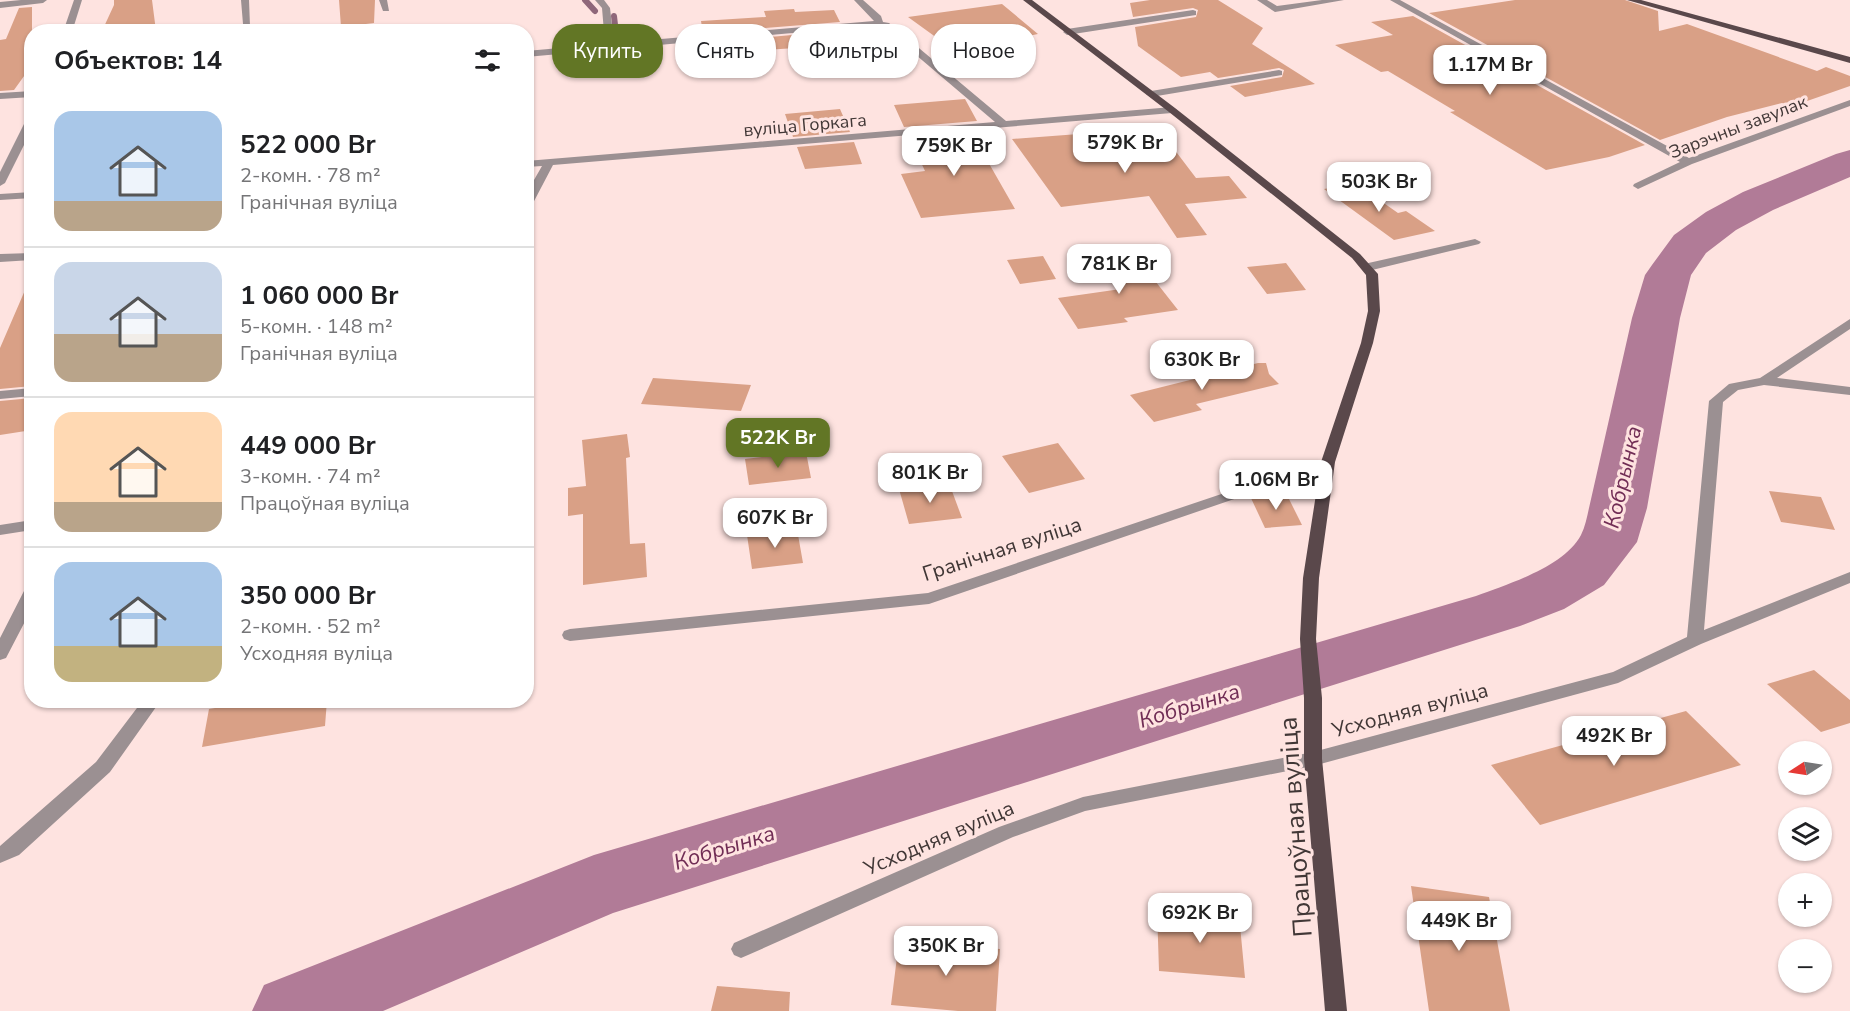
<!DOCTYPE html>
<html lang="ru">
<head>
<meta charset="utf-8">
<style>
	:root { --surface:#fff; --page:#f6f6f6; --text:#202124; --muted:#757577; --line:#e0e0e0; --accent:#627625 }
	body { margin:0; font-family:"Nunito Sans",sans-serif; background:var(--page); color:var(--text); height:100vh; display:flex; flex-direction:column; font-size:22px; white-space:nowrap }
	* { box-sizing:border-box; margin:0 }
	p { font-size:20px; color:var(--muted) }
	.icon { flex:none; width:33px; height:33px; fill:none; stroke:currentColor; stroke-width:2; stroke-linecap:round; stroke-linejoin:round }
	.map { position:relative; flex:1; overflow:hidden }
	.details { position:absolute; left:24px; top:24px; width:510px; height:684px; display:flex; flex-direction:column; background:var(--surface); border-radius:24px; box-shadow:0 2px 4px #0004 }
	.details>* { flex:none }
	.guide { position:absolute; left:552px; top:24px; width:570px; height:54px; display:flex; gap:12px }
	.needle { width:39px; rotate:258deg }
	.tools { position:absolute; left:1778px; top:741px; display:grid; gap:12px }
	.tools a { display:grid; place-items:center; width:54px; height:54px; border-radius:50%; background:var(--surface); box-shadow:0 2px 4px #0004; font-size:30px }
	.price { position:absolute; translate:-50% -51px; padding:0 14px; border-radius:12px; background:#fff; color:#222; font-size:20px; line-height:39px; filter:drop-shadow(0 2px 3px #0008) }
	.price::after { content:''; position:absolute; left:50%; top:36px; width:18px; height:14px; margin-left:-9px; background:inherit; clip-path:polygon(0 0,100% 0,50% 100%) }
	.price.on { background:var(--accent); color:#fff }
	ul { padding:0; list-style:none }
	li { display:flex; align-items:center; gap:18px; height:150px; padding:0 30px }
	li+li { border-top:2px solid var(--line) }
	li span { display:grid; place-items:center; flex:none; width:168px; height:120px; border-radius:18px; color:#555 }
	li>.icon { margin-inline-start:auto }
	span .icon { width:72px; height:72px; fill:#fffc; stroke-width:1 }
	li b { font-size:26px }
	h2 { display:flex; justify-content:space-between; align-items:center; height:72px; padding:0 30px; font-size:26px }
	.tag { padding:0 21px; border-radius:24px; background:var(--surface); box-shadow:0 2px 4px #0004; font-size:21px; line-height:54px }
	.tag.on { background:var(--accent); color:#fff }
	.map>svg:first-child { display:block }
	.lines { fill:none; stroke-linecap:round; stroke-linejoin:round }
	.stream { stroke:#8f677a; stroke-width:6 }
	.river { fill:#b17b97; fill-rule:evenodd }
	.building { fill:#d9a086 }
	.minor { fill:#9b9092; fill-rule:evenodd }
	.major { fill:#5a484b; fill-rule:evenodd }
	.labels { text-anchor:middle; stroke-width:6; stroke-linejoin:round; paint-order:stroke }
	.far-street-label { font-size:18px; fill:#413736; stroke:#fee3e0 }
	.street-label { font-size:21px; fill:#413736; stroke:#fee3e0 }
	.water-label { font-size:22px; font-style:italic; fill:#712d55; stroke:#fee3e0 }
	.near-street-label { font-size:26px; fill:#413736; stroke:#fee3e0 }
</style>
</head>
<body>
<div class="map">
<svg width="1850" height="1011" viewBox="0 0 1850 1011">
	<rect width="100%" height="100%" fill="#fee3e0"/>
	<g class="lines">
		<!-- stream -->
		<path class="stream" d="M 585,0 L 595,11
			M 614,16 L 617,42"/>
		<!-- river -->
		<path class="river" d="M 1850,150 L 1850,177 L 1773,210 L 1736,230 L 1706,253 L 1691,275 L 1680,318 L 1647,508 L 1637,542 L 1604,585 L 1564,609 L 1520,626 L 613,913 L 383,1011 L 252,1011 L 264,985 L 594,855 L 1476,596 C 1508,584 1564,567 1581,535 C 1585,527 1587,517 1589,508 L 1632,318 L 1645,275 L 1652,265 L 1674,235 L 1706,212 L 1743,192 L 1836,154 Z"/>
	</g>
	<!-- building -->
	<path class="building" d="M 114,0 L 152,0 L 156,31 L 102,31 L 114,5 Z
		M 339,0 L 375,0 L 374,23 L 341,27 Z
		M 1150,0 L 1218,0 L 1263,28 L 1252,44 L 1315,84 L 1245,97 L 1230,86 L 1282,77 L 1284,70 L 1279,68 L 1218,78 L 1210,72 L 1181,77 L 1138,46 L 1135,27 L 1196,17 L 1198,10 L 1193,8 L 1133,17 L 1130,3 Z
		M 1515,0 L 1625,0 L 1658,11 L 1659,31 L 1687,24 L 1817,71 L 1826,67 L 1850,76 L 1850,86 L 1790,107 L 1782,103 L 1727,117 L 1660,140 L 1429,13 Z
		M 1002,4 L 1038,34 L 955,51 L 908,17 Z
		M 32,7 L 32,65 L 14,90 L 0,91 L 0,40 L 6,39 L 19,8 Z
		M 794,9 L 795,12 L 834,10 L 840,22 L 703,33 L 701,21 L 766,17 L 764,11 Z
		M 1413,16 L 1645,145 L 1609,157 L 1546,170 L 1450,112 L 1455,111 L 1388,71 L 1381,72 L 1335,45 L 1393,35 L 1371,22 Z
		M 602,29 L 603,42 L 561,46 L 560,32 Z
		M 846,30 L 854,44 L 749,51 L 755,76 L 720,78 L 717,61 L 708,61 L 705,43 Z
		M 629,50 L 632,63 L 562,68 L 561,56 Z
		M 965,99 L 977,121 L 904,127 L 894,105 Z
		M 840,109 L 850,132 L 793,137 L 785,114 Z
		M 1158,128 L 1196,178 L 1229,176 L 1247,198 L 1185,204 L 1207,235 L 1177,238 L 1149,196 L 1061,207 L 1012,139 Z
		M 982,131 L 983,133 L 975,139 L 1015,209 L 921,218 L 901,174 L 925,171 L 909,137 Z
		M 854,142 L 862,164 L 805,169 L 797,147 Z
		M 1355,183 L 1398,213 L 1406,211 L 1435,231 L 1394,240 L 1324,189 Z
		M 1130,249 L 1178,310 L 1124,318 L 1128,322 L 1078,329 L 1058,298 L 1121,289 L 1095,253 Z
		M 1043,256 L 1056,279 L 1020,284 L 1007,260 Z
		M 1286,263 L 1306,290 L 1267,294 L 1247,267 Z
		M 32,274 L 32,386 L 0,389 L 0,348 Z
		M 1258,363 L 1266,363 L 1269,374 L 1279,384 L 1196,404 L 1202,410 L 1154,422 L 1130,395 Z
		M 653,378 L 751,385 L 741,411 L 641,404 Z
		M 32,398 L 32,430 L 0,435 L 0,401 Z
		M 627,434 L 630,457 L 626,458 L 630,544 L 645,543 L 647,577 L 583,585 L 583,514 L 568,516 L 568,488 L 586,486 L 582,440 Z
		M 1058,443 L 1085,479 L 1029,493 L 1002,456 Z
		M 806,452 L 811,478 L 749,485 L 745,459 Z
		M 949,483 L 962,518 L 909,524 L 899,489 Z
		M 1769,491 L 1821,497 L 1835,530 L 1781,522 Z
		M 1286,493 L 1302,525 L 1265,528 L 1250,496 Z
		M 797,529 L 803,563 L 752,569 L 747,535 Z
		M 1814,670 L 1850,700 L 1850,723 L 1821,732 L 1767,684 Z
		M 263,700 L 327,700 L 325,726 L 202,747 L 209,709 Z
		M 1686,711 L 1741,765 L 1540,825 L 1491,765 Z
		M 1411,886 L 1489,897 L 1510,1011 L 1429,1011 Z
		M 1157,909 L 1239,915 L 1245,978 L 1159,971 Z
		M 899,941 L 1000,949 L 996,1011 L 958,1011 L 891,1005 Z
		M 717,986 L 790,992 L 789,1011 L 711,1011 Z"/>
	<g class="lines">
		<!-- minor -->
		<path class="minor" d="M 21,0 L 47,0 L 43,3 L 0,8 L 0,2 Z
			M 74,0 L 82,0 L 72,32 L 63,32 Z
			M 241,0 L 249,0 L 250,26 L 243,24 Z
			M 379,0 L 387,0 L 389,11 L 383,11 Z
			M 595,0 L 604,0 L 610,8 L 614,43 L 874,21 L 854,0 L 863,0 L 881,16 L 883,22 L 889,23 L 1006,121 L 1172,107 L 1177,110 L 1172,113 L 553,165 L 532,205 L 526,208 L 526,194 L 542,166 L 526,167 L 526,161 L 995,122 L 883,27 L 870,26 L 526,57 L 526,51 L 605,44 L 602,8 Z
			M 1257,0 L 1267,0 L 1277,6 L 1322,0 L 1344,0 L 1275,12 Z
			M 1390,0 L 1400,0 L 1689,158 L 1850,100 L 1850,106 L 1692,164 L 1638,189 L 1633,186 L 1634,184 L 1680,162 Z
			M 1193,10 L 1196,11 L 1196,15 L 1067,35 L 1063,32 L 1067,29 Z
			M 1279,70 L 1282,71 L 1282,75 L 1151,97 L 1146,94 L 1151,91 Z
			M 32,91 L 32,97 L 0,99 L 0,93 Z
			M 32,115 L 32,129 L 5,183 L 0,186 L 0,172 L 27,118 Z
			M 32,192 L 32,198 L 0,200 L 0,194 Z
			M 1475,239 L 1481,242 L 1479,244 L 1368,271 L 1362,267 L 1364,264 Z
			M 32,253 L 32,260 L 0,262 L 0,254 Z
			M 1850,319 L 1850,329 L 1777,378 L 1850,387 L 1850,395 L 1764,385 L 1738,390 L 1723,402 L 1704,630 L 1850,572 L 1850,583 L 1701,644 L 1618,683 L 1313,766 L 1085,811 L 1013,837 L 748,955 L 741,958 L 734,955 L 731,949 L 734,943 L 999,827 L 1083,797 L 1313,752 L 1613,672 L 1687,637 L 1709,401 L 1729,384 L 1760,378 Z
			M 32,388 L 32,396 L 0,399 L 0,391 Z
			M 1328,458 L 1333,459 L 1335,462 L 1333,465 L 929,604 L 570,641 L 564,639 L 562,635 L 564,631 L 570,629 L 928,593 Z
			M 32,520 L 32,530 L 0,535 L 0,525 Z
			M 32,586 L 32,608 L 6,658 L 0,660 L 0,638 L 24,591 Z
			M 143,700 L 161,700 L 110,772 L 19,855 L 0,863 L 0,846 L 96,762 Z"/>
		<!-- major -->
		<path class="major" d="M 1023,0 L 1032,0 L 1175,108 L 1360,254 L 1378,274 L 1380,311 L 1373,343 L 1335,462 L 1319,578 L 1316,639 L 1322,698 L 1322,759 L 1347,1011 L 1325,1011 L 1304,759 L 1304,698 L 1300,639 L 1303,578 L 1321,462 L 1361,343 L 1368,311 L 1366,275 L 1352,258 L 1169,112 Z
			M 1627,0 L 1641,0 L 1850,57 L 1850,63 Z"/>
	</g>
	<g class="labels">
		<!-- far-street labels -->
		<g class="far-street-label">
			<text transform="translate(805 125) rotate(-5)" y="6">вуліца Горкага</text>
			<text transform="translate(1738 127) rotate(-21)" y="6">Зарэчны завулак</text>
		</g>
		<!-- street labels -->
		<g class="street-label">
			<text transform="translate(1002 549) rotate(-18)" y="7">Гранічная вуліца</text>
			<text transform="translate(1410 710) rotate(-15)" y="7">Усходняя вуліца</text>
			<text transform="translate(939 838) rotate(-23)" y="7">Усходняя вуліца</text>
		</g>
		<!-- water labels -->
		<g class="water-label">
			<text transform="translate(1622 477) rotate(-77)" y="8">Кобрынка</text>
			<text transform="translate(1189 705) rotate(-17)" y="8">Кобрынка</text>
			<text transform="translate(724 847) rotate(-17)" y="8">Кобрынка</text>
		</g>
		<!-- near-street labels -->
		<g class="near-street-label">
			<text transform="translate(1295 827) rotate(-94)" y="9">Працоўная вуліца</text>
		</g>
	</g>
</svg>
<div class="tools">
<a><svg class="needle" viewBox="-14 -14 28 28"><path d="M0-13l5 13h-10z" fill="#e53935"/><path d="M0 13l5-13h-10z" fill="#757577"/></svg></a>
<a><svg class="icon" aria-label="layers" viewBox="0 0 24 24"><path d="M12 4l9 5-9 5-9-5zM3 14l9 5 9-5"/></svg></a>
<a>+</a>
<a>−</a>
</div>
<b class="price" style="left:1490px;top:96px">1.17M Br</b>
<b class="price" style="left:1125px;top:174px">579K Br</b>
<b class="price" style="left:954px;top:177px">759K Br</b>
<b class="price" style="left:1379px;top:213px">503K Br</b>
<b class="price" style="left:1119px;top:295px">781K Br</b>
<b class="price" style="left:1202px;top:391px">630K Br</b>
<b class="price on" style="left:778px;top:469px">522K Br</b>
<b class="price" style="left:930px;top:504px">801K Br</b>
<b class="price" style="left:1276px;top:511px">1.06M Br</b>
<b class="price" style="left:775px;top:549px">607K Br</b>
<b class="price" style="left:1614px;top:767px">492K Br</b>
<b class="price" style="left:1200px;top:944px">692K Br</b>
<b class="price" style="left:1459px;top:952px">449K Br</b>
<b class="price" style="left:946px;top:977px">350K Br</b>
<div class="guide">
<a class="tag on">Купить</a>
<a class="tag">Снять</a>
<a class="tag">Фильтры</a>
<a class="tag">Новое</a>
</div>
<section class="details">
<h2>Объектов: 14<svg class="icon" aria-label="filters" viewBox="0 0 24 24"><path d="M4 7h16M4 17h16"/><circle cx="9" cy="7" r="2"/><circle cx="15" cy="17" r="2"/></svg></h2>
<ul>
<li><span style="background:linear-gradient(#a9c7e8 75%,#b9a48a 0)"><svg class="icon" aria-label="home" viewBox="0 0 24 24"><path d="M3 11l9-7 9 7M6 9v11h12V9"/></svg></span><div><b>522 000 Br</b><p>2-комн. · 78 m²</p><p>Гранічная вуліца</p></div></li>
<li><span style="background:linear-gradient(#c9d6e8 60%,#b9a48a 0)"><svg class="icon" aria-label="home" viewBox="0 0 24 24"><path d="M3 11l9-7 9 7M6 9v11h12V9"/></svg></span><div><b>1 060 000 Br</b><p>5-комн. · 148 m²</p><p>Гранічная вуліца</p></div></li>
<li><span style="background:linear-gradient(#ffd9b3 75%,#b9a48a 0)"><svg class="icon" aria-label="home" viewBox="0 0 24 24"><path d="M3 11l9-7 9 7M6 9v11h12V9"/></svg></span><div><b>449 000 Br</b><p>3-комн. · 74 m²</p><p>Працоўная вуліца</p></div></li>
<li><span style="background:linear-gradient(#a9c7e8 70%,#c2b280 0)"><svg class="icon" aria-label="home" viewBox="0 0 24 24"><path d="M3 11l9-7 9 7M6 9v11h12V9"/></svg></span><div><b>350 000 Br</b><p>2-комн. · 52 m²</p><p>Усходняя вуліца</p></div></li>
</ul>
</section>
</div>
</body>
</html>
